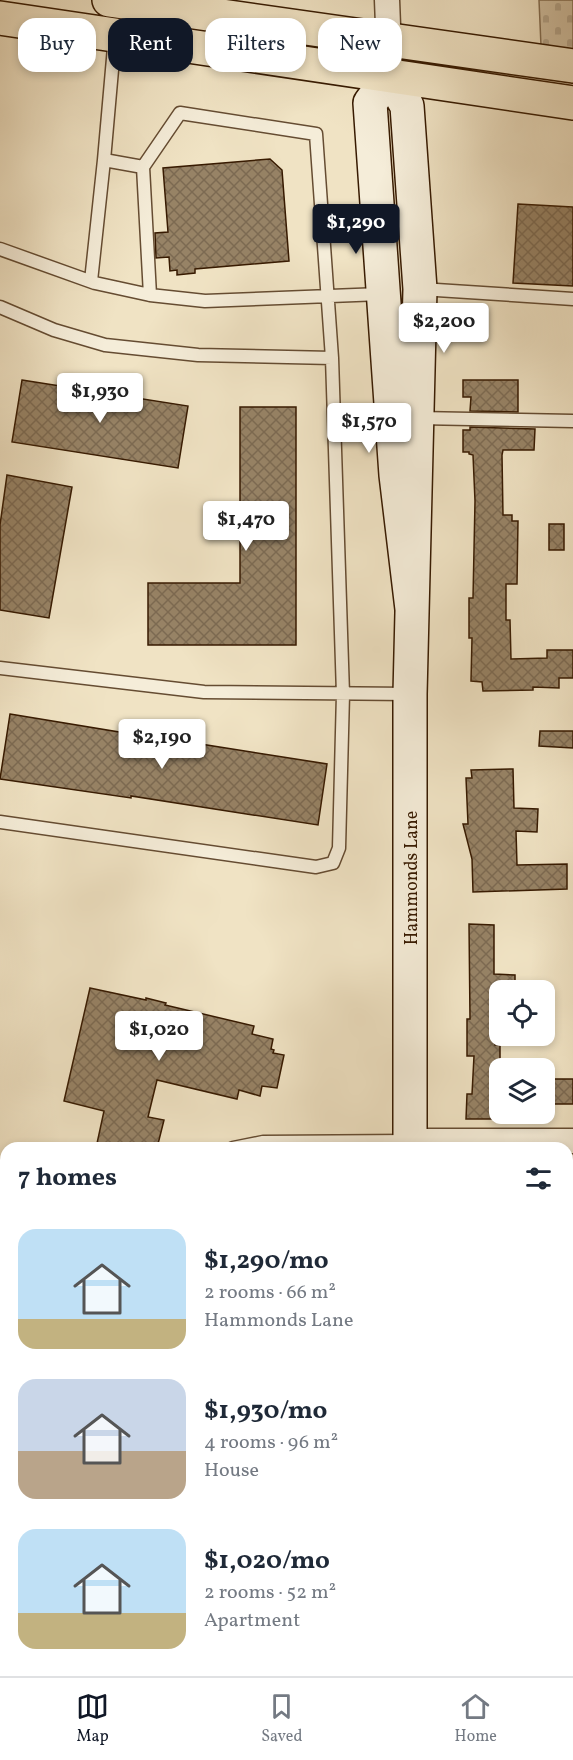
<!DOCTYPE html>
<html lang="en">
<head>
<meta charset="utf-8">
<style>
	:root { --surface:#fff; --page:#f6f6f7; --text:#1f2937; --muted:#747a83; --line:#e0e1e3; --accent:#111827 }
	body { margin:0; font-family:Vollkorn,serif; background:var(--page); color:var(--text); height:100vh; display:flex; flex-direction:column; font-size:22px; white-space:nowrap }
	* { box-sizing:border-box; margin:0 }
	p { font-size:20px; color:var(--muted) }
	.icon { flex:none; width:33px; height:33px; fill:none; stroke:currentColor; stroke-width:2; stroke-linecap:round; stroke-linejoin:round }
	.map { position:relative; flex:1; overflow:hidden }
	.side { position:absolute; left:0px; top:1142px; width:573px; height:536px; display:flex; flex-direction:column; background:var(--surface); border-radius:18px 18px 0 0; box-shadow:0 3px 9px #0003 }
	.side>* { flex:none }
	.top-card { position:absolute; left:18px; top:18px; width:537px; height:54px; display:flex; gap:12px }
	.buttons { position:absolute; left:489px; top:980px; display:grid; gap:12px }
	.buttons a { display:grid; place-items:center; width:66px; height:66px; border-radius:12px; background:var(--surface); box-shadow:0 3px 9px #0003; font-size:30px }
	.price { position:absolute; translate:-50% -51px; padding:0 14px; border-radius:6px; background:#fff; color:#222; font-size:20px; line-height:39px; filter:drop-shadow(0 2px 3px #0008) }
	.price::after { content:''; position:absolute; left:50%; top:36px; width:18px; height:14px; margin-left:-9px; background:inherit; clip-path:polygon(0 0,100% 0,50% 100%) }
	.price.current { background:var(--accent); color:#fff }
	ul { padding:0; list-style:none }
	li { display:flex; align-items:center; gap:18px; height:150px; padding:0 18px }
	li span { display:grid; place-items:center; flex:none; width:168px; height:120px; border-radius:18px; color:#555 }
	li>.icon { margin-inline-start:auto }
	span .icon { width:72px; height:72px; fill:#fffc; stroke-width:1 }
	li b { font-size:26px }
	h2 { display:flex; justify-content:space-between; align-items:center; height:72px; padding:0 18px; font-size:26px }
	.chip { padding:0 21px; border-radius:18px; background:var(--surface); box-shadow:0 3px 9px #0003; font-size:21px; line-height:54px }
	.chip.current { background:var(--accent); color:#fff }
	.dock { display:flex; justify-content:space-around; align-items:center; height:84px; border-top:2px solid var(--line); background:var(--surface); font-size:16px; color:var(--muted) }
	.dock a { display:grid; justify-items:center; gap:3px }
	.dock .current { color:var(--accent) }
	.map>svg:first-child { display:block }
	.cemetery { fill:url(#cemetery-stones); stroke:#846e52; stroke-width:1.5 }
	.building { fill:url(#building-cross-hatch); stroke:#371a01; stroke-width:1.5 }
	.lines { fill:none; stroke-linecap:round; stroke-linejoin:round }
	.lane-casing { stroke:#654c32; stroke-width:15 }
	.street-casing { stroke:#654c32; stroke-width:27 }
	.secondary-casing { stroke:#371a01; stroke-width:36 }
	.primary-casing { stroke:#371a01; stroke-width:36 }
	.lane { stroke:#f5edd9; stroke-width:12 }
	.street { stroke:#f5edd9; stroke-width:24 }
	.secondary { stroke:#f5edd9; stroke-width:33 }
	.primary { stroke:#f0e3c4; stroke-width:33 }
	.labels { text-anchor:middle; stroke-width:4.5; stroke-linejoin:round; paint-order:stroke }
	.street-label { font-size:18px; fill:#371a01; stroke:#f5edd9 }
</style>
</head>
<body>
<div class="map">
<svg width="573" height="1676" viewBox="0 0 573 1676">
	<defs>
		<pattern id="cemetery-stones" width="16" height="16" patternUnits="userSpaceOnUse" patternTransform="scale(1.5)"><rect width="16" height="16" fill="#d1c1a3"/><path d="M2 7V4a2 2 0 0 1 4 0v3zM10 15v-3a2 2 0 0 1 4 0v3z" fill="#b4a58b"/></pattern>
		<pattern id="building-cross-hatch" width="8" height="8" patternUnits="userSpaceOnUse" patternTransform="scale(1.5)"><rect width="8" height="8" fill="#978366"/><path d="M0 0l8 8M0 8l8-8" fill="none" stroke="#7c6a52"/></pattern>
	</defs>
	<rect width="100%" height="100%" fill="#f0e3c4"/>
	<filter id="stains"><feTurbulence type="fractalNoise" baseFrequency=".00333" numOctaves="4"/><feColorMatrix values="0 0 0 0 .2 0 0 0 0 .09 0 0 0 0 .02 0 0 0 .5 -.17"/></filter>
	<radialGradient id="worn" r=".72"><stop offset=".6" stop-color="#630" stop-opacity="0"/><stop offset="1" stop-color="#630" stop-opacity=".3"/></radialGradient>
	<!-- cemetery -->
	<path class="cemetery" d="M 539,0 L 573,0 L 573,51 L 541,46 Z"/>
	<!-- building -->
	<path class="building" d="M 270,159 L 282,170 L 289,261 L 195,269 L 195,273 L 177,275 L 177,270 L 170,271 L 169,257 L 156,258 L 155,233 L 168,232 L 163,168 Z
		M 518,204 L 573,207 L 573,286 L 513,283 Z
		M 22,380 L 188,406 L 178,468 L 12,442 Z
		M 463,380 L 518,380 L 518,412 L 470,411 L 471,397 L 463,397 Z
		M 240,407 L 296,407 L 296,645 L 148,645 L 148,583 L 240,583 Z
		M 470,427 L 535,429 L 534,450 L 503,450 L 502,455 L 503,515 L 512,515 L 512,521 L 518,521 L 517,584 L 506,584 L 506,620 L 510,620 L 511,659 L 547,658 L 547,650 L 573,650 L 573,678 L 559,678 L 559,688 L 533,687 L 533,690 L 483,691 L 482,682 L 471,681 L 472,638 L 469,638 L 469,598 L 473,598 L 475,501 L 473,455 L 469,454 L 469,452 L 463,452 L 463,430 L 470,430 Z
		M 7,475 L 72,487 L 49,618 L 0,610 L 0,525 Z
		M 549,524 L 564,524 L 564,550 L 549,550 Z
		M 10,714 L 162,739 L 162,738 L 327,764 L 318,825 L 131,796 L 131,798 L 0,779 Z
		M 540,731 L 573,731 L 573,748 L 539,746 Z
		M 513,769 L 514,808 L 538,809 L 537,832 L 516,831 L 517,865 L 567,864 L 567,889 L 473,892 L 472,859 L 463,824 L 468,824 L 466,778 L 472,778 L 471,770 Z
		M 469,924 L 494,925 L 494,974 L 515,975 L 515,990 L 500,990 L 500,1007 L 495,1006 L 495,1045 L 500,1045 L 500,1068 L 495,1068 L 495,1119 L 466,1119 L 467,1094 L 472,1094 L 474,1056 L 467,1056 L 467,1019 L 470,1019 Z
		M 90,988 L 146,1000 L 146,998 L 166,1003 L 165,1005 L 254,1026 L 252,1034 L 273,1039 L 271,1049 L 274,1050 L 273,1053 L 284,1055 L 277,1088 L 262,1086 L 260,1096 L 239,1090 L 237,1099 L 157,1080 L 148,1117 L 164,1120 L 157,1148 L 96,1148 L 104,1111 L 64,1101 Z
		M 551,1079 L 573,1079 L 573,1104 L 551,1104 Z"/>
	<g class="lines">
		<!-- lane casing -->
		<g class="lane-casing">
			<path id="lane" d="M 115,36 L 104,160 L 143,167
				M 0,249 L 95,283 L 150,295 L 205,301 L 381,294
				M 91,281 L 104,160
				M 421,289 L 573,299
				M 0,307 L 54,330 L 105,345 L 198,355 L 332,358
				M 418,418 L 573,421
				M 0,668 L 204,692 L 409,694
				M 0,822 L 316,867 L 333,863 L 339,848 L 343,694 L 332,358 L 316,134 L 180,113 L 143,167 L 150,295
				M 233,1148 L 263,1142 L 409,1141
				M 0,1354 L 6,1352
				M 159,1671 L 160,1676"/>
		</g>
		<!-- street casing -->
		<g class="street-casing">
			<path id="street" d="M 387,0 L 390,76
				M 410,1141 L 573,1141"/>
		</g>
		<!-- secondary casing -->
		<g class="secondary-casing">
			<path id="secondary" d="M 410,1148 L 410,694 L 420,289 L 407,106 L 390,76 L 370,103 L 396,475 L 412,609
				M 407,1676 L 407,1671"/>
		</g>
		<!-- primary casing -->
		<g class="primary-casing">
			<path id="primary" d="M 109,0 L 573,66
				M 0,18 L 573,103"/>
		</g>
		<!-- lane -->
		<use href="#lane" class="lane"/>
		<!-- street -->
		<use href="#street" class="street"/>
		<!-- secondary -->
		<use href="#secondary" class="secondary"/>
		<!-- primary -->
		<use href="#primary" class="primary"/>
	</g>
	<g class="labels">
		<!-- street labels -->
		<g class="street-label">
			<text transform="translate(411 878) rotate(-90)" y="6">Hammonds Lane</text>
		</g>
	</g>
	<rect width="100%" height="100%" filter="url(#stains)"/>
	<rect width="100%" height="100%" fill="url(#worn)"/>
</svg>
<div class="buttons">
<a><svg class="icon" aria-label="locate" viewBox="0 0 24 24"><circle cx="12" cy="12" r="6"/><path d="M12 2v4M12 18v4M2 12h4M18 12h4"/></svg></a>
<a><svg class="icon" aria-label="layers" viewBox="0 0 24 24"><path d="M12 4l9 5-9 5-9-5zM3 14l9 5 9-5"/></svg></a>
</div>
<b class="price current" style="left:356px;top:255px">$1,290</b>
<b class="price" style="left:444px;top:354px">$2,200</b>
<b class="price" style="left:100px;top:424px">$1,930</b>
<b class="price" style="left:369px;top:454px">$1,570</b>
<b class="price" style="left:246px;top:552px">$1,470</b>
<b class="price" style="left:162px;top:770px">$2,190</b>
<b class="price" style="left:159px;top:1062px">$1,020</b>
<div class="top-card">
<a class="chip">Buy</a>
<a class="chip current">Rent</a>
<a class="chip">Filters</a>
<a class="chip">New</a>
</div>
<section class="side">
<h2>7 homes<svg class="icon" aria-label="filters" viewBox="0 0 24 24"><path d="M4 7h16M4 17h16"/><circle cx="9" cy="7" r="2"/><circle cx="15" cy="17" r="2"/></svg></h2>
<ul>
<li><span style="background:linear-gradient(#bfe0f5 75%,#c2b280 0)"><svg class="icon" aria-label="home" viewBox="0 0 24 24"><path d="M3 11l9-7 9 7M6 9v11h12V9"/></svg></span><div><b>$1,290/mo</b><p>2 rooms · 66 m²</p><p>Hammonds Lane</p></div></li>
<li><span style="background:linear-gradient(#c9d6e8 60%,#b9a48a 0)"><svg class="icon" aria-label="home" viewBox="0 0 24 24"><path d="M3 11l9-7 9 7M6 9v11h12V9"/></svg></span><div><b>$1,930/mo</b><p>4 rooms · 96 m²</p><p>House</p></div></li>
<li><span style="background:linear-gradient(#bfe0f5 70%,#c2b280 0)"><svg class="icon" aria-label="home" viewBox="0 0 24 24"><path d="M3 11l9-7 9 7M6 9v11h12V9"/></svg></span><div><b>$1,020/mo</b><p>2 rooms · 52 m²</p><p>Apartment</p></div></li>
</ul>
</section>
</div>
<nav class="dock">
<a class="current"><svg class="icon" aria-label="map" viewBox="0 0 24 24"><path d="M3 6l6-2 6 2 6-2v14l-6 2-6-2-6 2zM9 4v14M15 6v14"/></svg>Map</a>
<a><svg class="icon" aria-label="saved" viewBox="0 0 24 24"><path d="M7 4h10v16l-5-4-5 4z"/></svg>Saved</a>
<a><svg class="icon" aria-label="home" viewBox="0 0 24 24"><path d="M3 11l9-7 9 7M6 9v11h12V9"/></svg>Home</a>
</nav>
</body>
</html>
